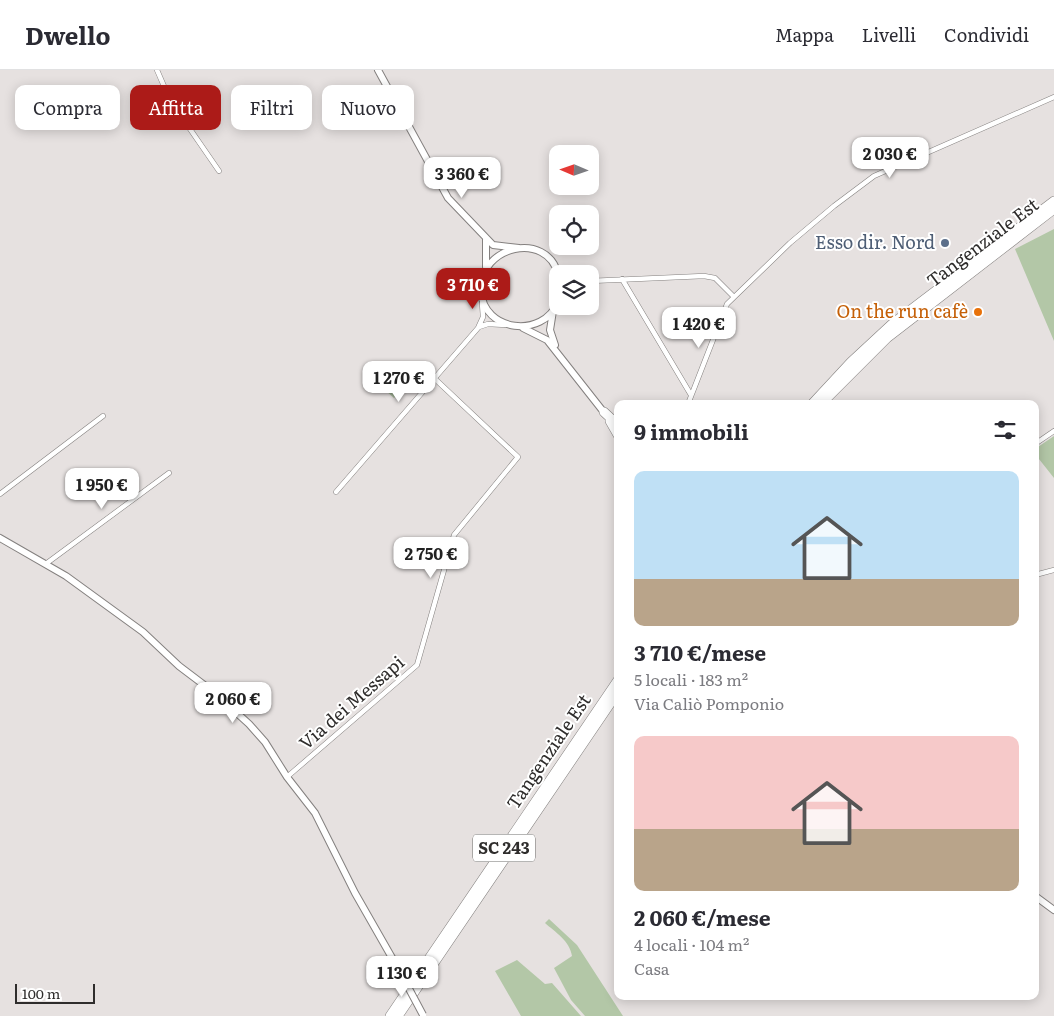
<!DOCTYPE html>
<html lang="it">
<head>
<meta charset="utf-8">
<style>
	:root { --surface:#fff; --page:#f7f7f7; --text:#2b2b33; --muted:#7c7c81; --line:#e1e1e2; --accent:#ac1b18 }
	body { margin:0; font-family:Literata,serif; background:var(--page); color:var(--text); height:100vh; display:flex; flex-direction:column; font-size:19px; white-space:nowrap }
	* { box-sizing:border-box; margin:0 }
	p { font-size:16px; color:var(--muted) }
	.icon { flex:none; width:28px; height:28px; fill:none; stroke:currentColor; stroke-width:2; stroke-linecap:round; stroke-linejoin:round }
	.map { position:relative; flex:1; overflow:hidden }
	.side { position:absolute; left:614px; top:330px; width:425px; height:600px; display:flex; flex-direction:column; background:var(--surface); border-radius:10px; box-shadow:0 2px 12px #0003 }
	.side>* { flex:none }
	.top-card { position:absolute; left:15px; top:15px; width:475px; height:45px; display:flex; gap:10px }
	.needle { width:32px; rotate:272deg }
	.buttons { position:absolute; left:549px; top:75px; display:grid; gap:10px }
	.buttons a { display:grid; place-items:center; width:50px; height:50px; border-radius:10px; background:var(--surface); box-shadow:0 2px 12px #0003; font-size:25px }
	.scale { position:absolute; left:15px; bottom:12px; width:80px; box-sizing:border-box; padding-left:5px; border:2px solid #2f2d2c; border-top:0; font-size:14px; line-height:18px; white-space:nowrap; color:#2f2d2c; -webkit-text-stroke:4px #fff; paint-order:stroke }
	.price { position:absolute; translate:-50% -42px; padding:0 11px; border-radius:10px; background:#fff; color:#222; font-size:16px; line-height:32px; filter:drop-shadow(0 1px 2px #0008) }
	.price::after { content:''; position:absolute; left:50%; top:30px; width:15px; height:11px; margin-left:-8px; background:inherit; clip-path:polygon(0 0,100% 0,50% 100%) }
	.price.active { background:var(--accent); color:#fff }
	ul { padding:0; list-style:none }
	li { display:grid; align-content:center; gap:10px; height:265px; padding:0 20px }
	li span { display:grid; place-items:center; height:155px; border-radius:10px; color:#555 }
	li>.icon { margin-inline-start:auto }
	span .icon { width:90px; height:90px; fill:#fffc; stroke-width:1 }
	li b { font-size:21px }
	h2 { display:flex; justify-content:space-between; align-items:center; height:60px; padding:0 20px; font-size:21px }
	.pill { padding:0 18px; border-radius:10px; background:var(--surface); box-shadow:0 2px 12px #0003; font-size:18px; line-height:45px }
	.pill.active { background:var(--accent); color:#fff }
	header { display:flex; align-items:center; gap:30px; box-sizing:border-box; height:70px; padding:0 25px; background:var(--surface); border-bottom:1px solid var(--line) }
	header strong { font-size:24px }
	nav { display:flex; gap:28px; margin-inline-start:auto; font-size:18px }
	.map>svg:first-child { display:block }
	.green { fill:#b3c7a7 }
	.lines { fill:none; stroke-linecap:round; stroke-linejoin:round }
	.street-casing { stroke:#84807f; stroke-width:5.5 }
	.secondary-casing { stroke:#84807f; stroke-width:8 }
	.highway-casing { stroke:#84807f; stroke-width:10 }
	.street { stroke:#fff; stroke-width:4.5 }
	.secondary { stroke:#fff; stroke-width:6 }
	.highway { stroke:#fff; stroke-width:9 }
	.secondary-bridge-casing { stroke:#84807f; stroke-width:8; stroke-linecap:butt }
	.secondary-bridge { stroke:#fff; stroke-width:6 }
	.service-dot { fill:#5c6f8a; stroke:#fff; stroke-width:2 }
	.food-dot { fill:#e8710a; stroke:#fff; stroke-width:2 }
	.labels { text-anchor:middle; stroke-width:4; stroke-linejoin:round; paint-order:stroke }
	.shield { fill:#fff; stroke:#6d6c6b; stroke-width:1 }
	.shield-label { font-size:16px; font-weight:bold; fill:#2f2d2c }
	.service-label { font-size:18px; fill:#4e5e75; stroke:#fff; text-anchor:end }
	.street-label { font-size:18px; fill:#2f2d2c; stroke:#fff }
	.food-label { font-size:18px; fill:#c56008; stroke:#fff; text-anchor:end }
</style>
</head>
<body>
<header>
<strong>Dwello</strong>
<nav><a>Mappa</a><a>Livelli</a><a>Condividi</a></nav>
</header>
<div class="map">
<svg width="1054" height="946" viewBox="0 0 1054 946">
	<rect width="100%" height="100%" fill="#e6e1e0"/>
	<!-- green -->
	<path class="green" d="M 1054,159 L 1054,271 L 1015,179 Z
		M 383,301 L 403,319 L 394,328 L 375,311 Z
		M 1054,366 L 1054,408 L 1035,384 L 1035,379 Z
		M 549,849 L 577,875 L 623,946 L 585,946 L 571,930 L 554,898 L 572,886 C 570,871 555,862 545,853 Z
		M 517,890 L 545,914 L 552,913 L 581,946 L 521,946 L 495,901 Z"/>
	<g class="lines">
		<!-- street casing -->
		<g class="street-casing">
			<path id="street" d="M 157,0 L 170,30 L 219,101
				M 622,209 L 691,325
				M 590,211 L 704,206 L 715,208 L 733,226
				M 479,257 L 488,254 L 506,255
				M 688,334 L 727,234 L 790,173 L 834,136 L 874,106 L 1054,27
				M 1035,374 L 1054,361
				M 336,422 L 478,258 L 483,247 L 482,233
				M 0,424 L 103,346
				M 47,493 L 169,403
				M 1035,505 L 1054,500
				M 287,707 L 417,595 L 454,465 L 518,387 L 434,308"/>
		</g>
		<!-- secondary casing -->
		<g class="secondary-casing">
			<path id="secondary" d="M 378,0 L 448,128 L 493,175 L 519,178
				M 486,170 L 486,197
				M 558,232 C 543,269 483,262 481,221 C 479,175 547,161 558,204
				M 553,241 L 550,260 L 555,275
				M 523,258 L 547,270 L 606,345
				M 0,468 L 66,506 L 143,562 L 179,596 L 216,624 L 249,654 L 265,672 L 287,707 L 315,743 L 355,823 L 399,900
				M 1035,826 L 1054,840"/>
		</g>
		<!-- highway casing -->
		<g class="highway-casing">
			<path id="highway" d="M 812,334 L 851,292 L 892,254 L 1054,131
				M 821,334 L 887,268 L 1054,139
				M 604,342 L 618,355
				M 610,351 L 618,365
				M 390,946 L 618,610
				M 398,946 L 618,622"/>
		</g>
		<!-- street -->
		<use href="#street" class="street"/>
		<!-- secondary -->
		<use href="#secondary" class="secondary"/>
		<!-- highway -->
		<use href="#highway" class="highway"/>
		<!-- secondary-bridge casing -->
		<g class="secondary-bridge-casing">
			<path id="secondary-bridge" d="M 399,900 L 423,945"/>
		</g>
		<!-- secondary-bridge -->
		<use href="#secondary-bridge" class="secondary-bridge"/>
	</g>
	<!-- markers -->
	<circle class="service-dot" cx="945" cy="173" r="5"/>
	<circle class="food-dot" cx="978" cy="242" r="5"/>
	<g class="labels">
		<!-- shield labels -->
		<rect class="shield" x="473" y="764.5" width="62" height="27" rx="4"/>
		<g class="shield-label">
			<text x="504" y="784">SC 243</text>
		</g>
		<!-- service labels -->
		<g class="service-label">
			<text x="935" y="179">Esso dir. Nord</text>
		</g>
		<!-- street labels -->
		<g class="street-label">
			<text transform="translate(983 173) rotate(-37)" y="6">Tangenziale Est</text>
			<text transform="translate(352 633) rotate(-41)" y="6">Via dei Messapi</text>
			<text transform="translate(549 682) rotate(-56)" y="6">Tangenziale Est</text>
		</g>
		<!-- food labels -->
		<g class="food-label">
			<text x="968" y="248">On the run cafè</text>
		</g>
	</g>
</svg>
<div class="buttons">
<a><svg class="needle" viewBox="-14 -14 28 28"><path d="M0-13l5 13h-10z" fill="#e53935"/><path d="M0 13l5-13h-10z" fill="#7c7c81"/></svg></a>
<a><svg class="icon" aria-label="locate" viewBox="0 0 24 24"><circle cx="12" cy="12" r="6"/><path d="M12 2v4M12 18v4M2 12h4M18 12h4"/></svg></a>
<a><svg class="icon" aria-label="layers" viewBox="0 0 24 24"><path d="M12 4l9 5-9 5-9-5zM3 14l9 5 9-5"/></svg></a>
</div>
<div class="scale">100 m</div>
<b class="price" style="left:890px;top:109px">2 030 €</b>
<b class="price" style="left:462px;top:129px">3 360 €</b>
<b class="price active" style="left:473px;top:240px">3 710 €</b>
<b class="price" style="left:699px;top:279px">1 420 €</b>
<b class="price" style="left:399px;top:333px">1 270 €</b>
<b class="price" style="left:102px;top:440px">1 950 €</b>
<b class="price" style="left:431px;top:509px">2 750 €</b>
<b class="price" style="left:233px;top:654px">2 060 €</b>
<b class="price" style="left:402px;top:928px">1 130 €</b>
<div class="top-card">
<a class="pill">Compra</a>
<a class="pill active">Affitta</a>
<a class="pill">Filtri</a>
<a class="pill">Nuovo</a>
</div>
<section class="side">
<h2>9 immobili<svg class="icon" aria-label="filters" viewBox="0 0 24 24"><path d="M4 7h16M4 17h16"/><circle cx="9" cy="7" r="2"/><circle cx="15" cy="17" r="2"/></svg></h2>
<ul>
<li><span style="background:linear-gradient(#bfe0f5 70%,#b9a48a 0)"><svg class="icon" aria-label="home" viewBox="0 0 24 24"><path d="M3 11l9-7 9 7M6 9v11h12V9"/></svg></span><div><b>3 710 €/mese</b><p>5 locali · 183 m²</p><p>Via Caliò Pomponio</p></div></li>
<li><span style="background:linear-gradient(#f6c9c9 60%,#b9a48a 0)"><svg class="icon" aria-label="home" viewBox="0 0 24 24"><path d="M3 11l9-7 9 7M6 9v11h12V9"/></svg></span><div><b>2 060 €/mese</b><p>4 locali · 104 m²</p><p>Casa</p></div></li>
</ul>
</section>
</div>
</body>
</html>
